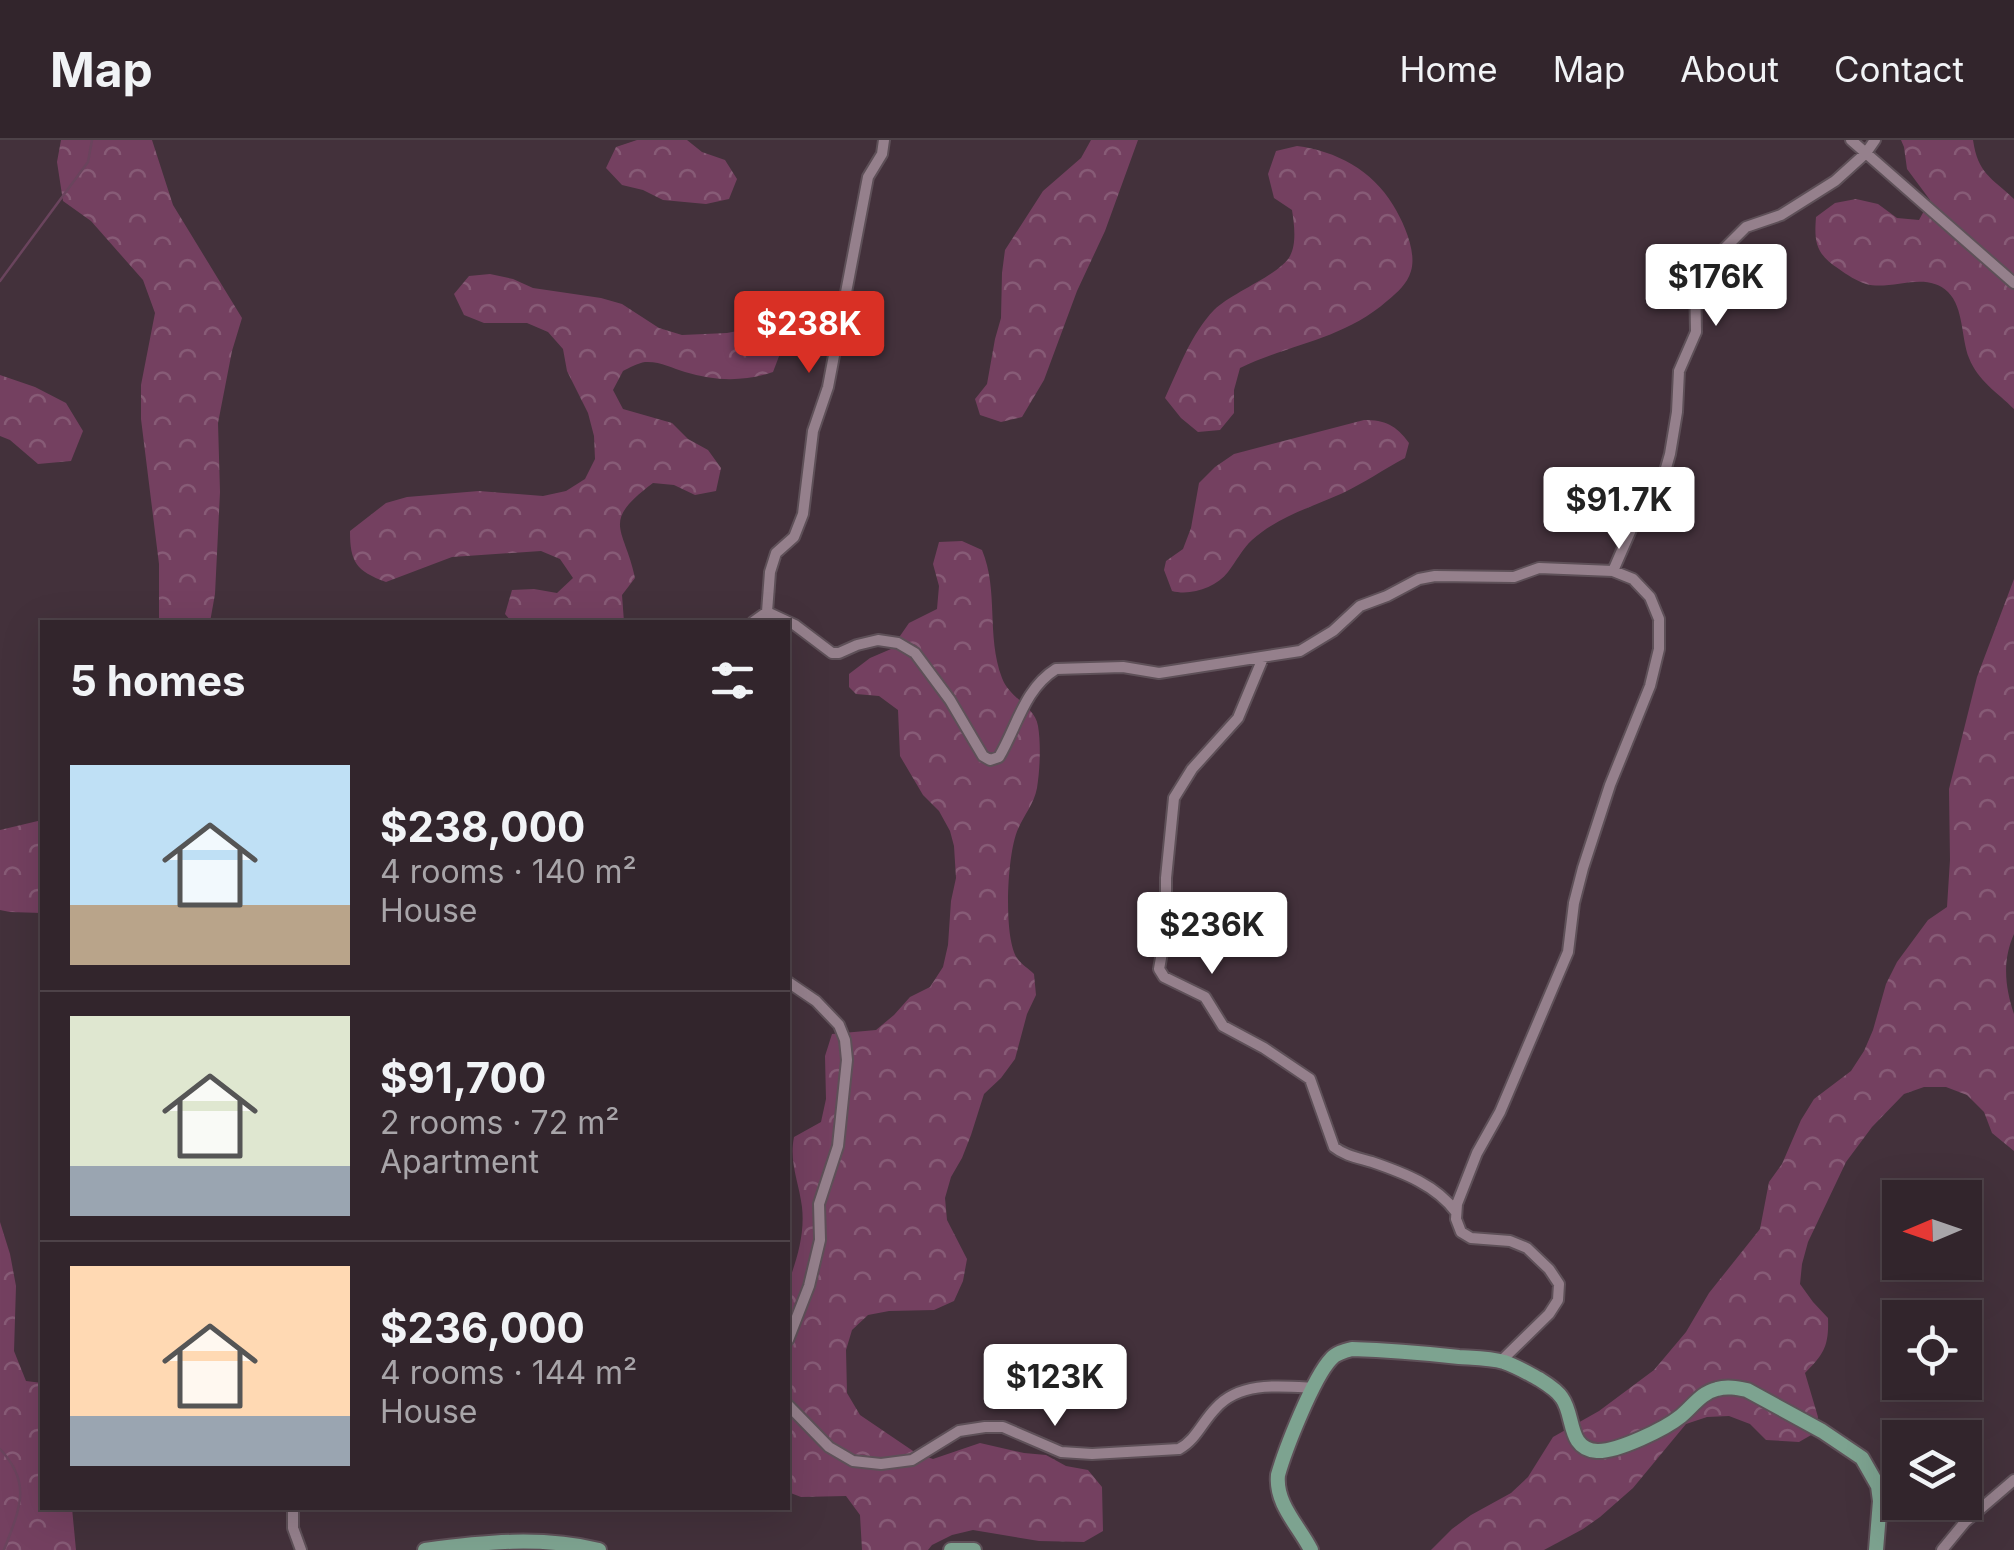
<!DOCTYPE html>
<html lang="en">
<head>
<meta charset="utf-8">
<style>
	:root { --surface:#32252c; --page:#3d3138; --text:#f1f3f6; --muted:#a8a5a9; --line:#4d4248; --accent:#d93025 }
	body { margin:0; font-family:Inter,sans-serif; background:var(--page); color:var(--text); height:100vh; display:flex; flex-direction:column; font-size:38px; white-space:nowrap }
	* { box-sizing:border-box; margin:0 }
	p { font-size:32px; color:var(--muted) }
	.icon { flex:none; width:55px; height:55px; fill:none; stroke:currentColor; stroke-width:2; stroke-linecap:round; stroke-linejoin:round }
	.map { position:relative; flex:1; overflow:hidden }
	.panel { position:absolute; left:40px; top:480px; width:750px; height:890px; display:flex; flex-direction:column; background:var(--surface); border-radius:0px; box-shadow:0 10px 40px #0002,0 0 0 2px var(--line) }
	.panel>* { flex:none }
	.needle { width:65px; rotate:268deg }
	.fabs { position:absolute; left:1882px; top:1040px; display:grid; gap:20px }
	.fabs a { display:grid; place-items:center; width:100px; height:100px; border-radius:0px; background:var(--surface); box-shadow:0 10px 40px #0002,0 0 0 2px var(--line); font-size:50px }
	.price { position:absolute; translate:-50% -85px; padding:0 22px; border-radius:10px; background:#fff; color:#222; font-size:32px; line-height:65px; filter:drop-shadow(0 2px 5px #0008) }
	.price::after { content:''; position:absolute; left:50%; top:60px; width:30px; height:22px; margin-left:-15px; background:inherit; clip-path:polygon(0 0,100% 0,50% 100%) }
	.price.selected { background:var(--accent); color:#fff }
	ul { padding:0; list-style:none }
	li { display:flex; align-items:center; gap:30px; height:250px; padding:0 30px }
	li+li { border-top:2px solid var(--line) }
	li span { display:grid; place-items:center; flex:none; width:280px; height:200px; border-radius:0px; color:#555 }
	li>.icon { margin-inline-start:auto }
	span .icon { width:120px; height:120px; fill:#fffc; stroke-width:1 }
	li b { font-size:42px }
	h2 { display:flex; justify-content:space-between; align-items:center; height:120px; padding:0 30px; font-size:42px }
	header { display:flex; align-items:center; gap:60px; box-sizing:border-box; height:140px; padding:0 50px; background:var(--surface); border-bottom:2px solid var(--line) }
	header strong { font-size:48px }
	nav { display:flex; gap:55px; margin-inline-start:auto; font-size:35px }
	.map>svg:first-child { display:block }
	.forest { fill:url(#forest-crowns) }
	.lines { fill:none; stroke-linecap:round; stroke-linejoin:round }
	.stream { stroke:#6a445d; stroke-width:2.5 }
	.minor-casing { stroke:#5e5058; stroke-width:14 }
	.major-casing { stroke:#5e5058; stroke-width:18 }
	.minor { stroke:#95808c; stroke-width:10 }
	.major { stroke:#7da390; stroke-width:14 }
</style>
</head>
<body>
<header>
<strong>Map</strong>
<nav><a>Home</a><a>Map</a><a>About</a><a>Contact</a></nav>
</header>
<div class="map">
<svg width="2014" height="1410" viewBox="0 0 2014 1410">
	<defs>
		<pattern id="forest-crowns" width="20" height="18" patternUnits="userSpaceOnUse" patternTransform="scale(2.5)"><rect width="20" height="18" fill="#744060"/><path d="M2 6a3 3 0 1 1 6 0M12 15a3 3 0 1 1 6 0" fill="none" stroke="#875b76"/></pattern>
	</defs>
	<rect width="100%" height="100%" fill="#43313b"/>
	<!-- forest -->
	<path class="forest" d="M 61,0 L 152,0 L 173,65 L 242,178 L 232,211 L 218,283 L 220,352 L 215,454 L 210,482 L 159,482 L 159,424 L 141,279 L 141,245 L 155,173 L 143,140 L 91,81 L 63,61 L 57,22 Z
		M 637,0 L 687,0 L 702,12 L 725,20 L 737,39 L 729,59 L 706,64 L 663,60 L 643,50 L 622,45 L 606,28 L 616,7 Z
		M 1091,0 L 1138,0 L 1105,91 L 1077,151 L 1044,240 L 1022,277 L 1001,282 L 980,275 L 975,259 L 987,244 L 995,199 L 1001,178 L 1002,133 L 1005,110 L 1043,51 L 1081,18 Z
		M 1901,0 L 1973,0 C 1978,34 1991,37 2014,59 L 2014,269 C 1997,252 1978,241 1969,218 C 1961,198 1964,168 1948,152 C 1926,130 1892,151 1866,144 C 1857,141 1847,135 1839,129 C 1816,114 1814,103 1816,77 L 1835,63 L 1856,59 L 1878,64 L 1897,78 L 1919,80 L 1930,60 L 1907,29 L 1904,7 Z
		M 1297,6 C 1336,11 1372,30 1393,65 C 1403,81 1417,111 1411,131 C 1407,144 1398,152 1387,161 C 1342,200 1292,203 1240,228 L 1234,250 L 1234,273 L 1220,290 L 1198,292 L 1181,278 L 1165,258 C 1179,228 1191,194 1214,170 C 1232,152 1281,134 1290,116 C 1297,103 1294,83 1292,70 L 1274,58 L 1268,34 L 1276,11 Z
		M 490,134 L 513,139 L 533,148 L 601,158 L 622,164 L 659,188 L 682,195 L 727,193 L 748,189 L 770,192 L 781,211 L 773,232 C 744,242 714,241 685,232 C 672,228 660,221 645,222 C 638,223 629,228 623,231 L 613,250 L 623,269 L 672,283 L 688,299 L 708,310 L 721,328 L 716,351 L 695,355 L 674,345 L 653,343 C 600,383 624,386 635,438 L 622,455 L 624,482 L 512,482 L 505,474 L 512,450 L 534,449 L 557,453 L 573,438 L 560,419 L 541,411 L 452,417 L 386,442 C 356,431 350,422 350,391 L 386,363 L 407,357 L 479,351 L 543,356 L 566,351 L 585,339 L 595,319 L 594,296 L 588,273 L 567,231 L 563,209 L 548,192 L 527,183 L 484,183 L 464,175 L 454,154 L 469,136 Z
		M 0,235 L 35,247 L 66,263 L 83,291 L 71,321 L 38,324 L 10,300 L 0,296 Z
		M 1364,280 C 1385,280 1396,285 1409,303 L 1405,318 C 1384,329 1364,343 1343,353 C 1312,367 1277,377 1252,400 C 1242,409 1236,422 1228,432 C 1216,448 1190,456 1172,451 L 1164,430 L 1166,421 L 1183,409 L 1191,388 L 1199,343 L 1215,327 L 1234,314 Z
		M 962,401 L 982,410 C 999,451 986,495 1002,538 C 1010,559 1035,566 1038,586 C 1041,604 1040,629 1037,648 C 1034,664 1024,675 1018,689 C 1007,713 1003,797 1017,818 C 1021,824 1029,829 1034,834 L 1036,855 L 1027,874 L 1015,919 L 1001,938 L 984,954 L 971,995 L 962,1018 L 951,1037 L 945,1058 L 947,1080 L 967,1119 L 963,1141 L 954,1161 L 934,1170 L 889,1171 L 868,1175 L 852,1190 L 846,1210 L 847,1253 L 860,1275 L 916,1313 L 933,1319 L 980,1303 L 1024,1313 L 1046,1315 L 1066,1326 L 1088,1330 L 1102,1347 L 1103,1391 L 1084,1402 L 1039,1401 L 973,1390 L 952,1395 L 932,1405 L 928,1410 L 862,1410 L 860,1375 L 846,1356 L 801,1357 L 788,1352 L 788,1144 C 797,1119 805,1094 802,1067 C 799,1042 789,1023 794,997 L 821,982 L 826,959 L 825,916 L 832,894 L 876,890 L 894,875 L 910,857 L 930,847 L 943,827 L 948,805 L 951,761 L 956,738 L 954,706 L 950,691 L 939,671 L 923,655 L 900,616 L 898,570 L 879,556 L 856,554 L 849,547 L 849,534 L 870,518 L 891,509 L 909,483 L 937,469 L 939,446 L 933,424 L 939,402 Z
		M 2014,439 L 2014,794 C 2002,821 2005,847 2014,874 L 2014,1011 L 1992,993 L 1984,972 L 1967,955 L 1946,947 L 1924,947 L 1904,954 L 1872,987 L 1846,1022 L 1808,1102 L 1802,1124 L 1800,1144 L 1813,1162 L 1828,1178 C 1829,1206 1824,1214 1805,1233 L 1818,1277 L 1813,1294 L 1799,1302 L 1766,1300 L 1750,1284 L 1729,1276 L 1707,1277 L 1686,1284 L 1633,1348 L 1600,1377 L 1583,1389 L 1544,1410 L 1431,1410 L 1452,1389 L 1471,1375 L 1511,1353 L 1528,1337 L 1553,1297 L 1599,1271 L 1654,1230 L 1686,1192 L 1709,1153 L 1760,1089 L 1769,1042 L 1782,1024 L 1801,980 L 1814,959 L 1851,931 L 1864,911 L 1873,890 L 1886,844 L 1897,822 L 1928,780 L 1947,767 L 1950,720 L 1949,649 L 1977,537 Z
		M 42,680 L 42,773 L 10,772 L 0,770 L 0,690 Z
		M 0,1082 L 10,1114 L 16,1146 L 14,1211 L 26,1241 L 42,1243 L 42,1368 L 72,1368 L 76,1410 L 0,1410 Z"/>
	<g class="lines">
		<!-- stream -->
		<path class="stream" d="M 0,141 L 88,22 L 92,0
			M 0,1309 C 33,1344 19,1370 4,1410"/>
		<!-- minor casing -->
		<g class="minor-casing">
			<path id="minor" d="M 1851,0 L 2014,143
				M 1613,431 L 1633,385 L 1647,374 L 1660,349 L 1670,314 L 1677,272 L 1679,231 L 1696,192 L 1695,138 L 1746,87 L 1781,75 L 1835,41 L 1866,13 L 1875,0
				M 767,472 L 795,485 L 832,513 L 839,513 L 857,505 L 878,500 L 898,503 L 915,513 L 950,560 L 983,616 L 990,620 L 999,617 C 1017,587 1024,549 1056,529 L 1123,527 L 1159,533 L 1300,511 L 1333,491 L 1360,466 L 1387,456 L 1419,439 L 1435,436 L 1514,437 L 1539,428 L 1613,431 L 1633,439 L 1650,457 L 1659,479 L 1659,509 L 1650,546 L 1610,645 L 1583,728 L 1574,763 L 1568,812 L 1500,972 L 1477,1013 L 1457,1064 L 1456,1079 L 1461,1092 L 1471,1098 L 1510,1101 L 1527,1108 L 1549,1129 L 1559,1144 L 1558,1160 L 1549,1174 L 1501,1221
				M 753,482 L 767,472 L 770,432 L 776,413 L 794,397 L 803,374 L 813,291 L 828,247 L 868,37 L 882,14 L 884,0
				M 1263,518 L 1238,578 L 1192,629 L 1174,658 L 1166,738 L 1166,790 L 1159,829 L 1164,837 L 1205,857 L 1223,886 L 1264,908 L 1310,939 L 1334,1007 C 1345,1016 1359,1018 1372,1022 C 1404,1033 1436,1045 1456,1072
				M 788,842 L 816,861 L 839,885 L 845,900 L 847,920 L 838,1006 L 819,1064 L 820,1100 L 809,1146 L 788,1200
				M 788,1265 L 829,1307 L 853,1321 L 881,1324 L 912,1320 L 959,1291 L 985,1287 L 1003,1287 L 1061,1312 L 1092,1314 L 1179,1309 C 1196,1300 1202,1282 1216,1268 C 1240,1241 1281,1246 1314,1248
				M 293,1368 L 293,1388 L 301,1410
				M 1942,1410 L 1965,1382 L 2014,1340"/>
		</g>
		<!-- major casing -->
		<g class="major-casing">
			<path id="major" d="M 425,1410 C 483,1402 542,1396 599,1410
				M 951,1410 L 974,1410
				M 1311,1410 C 1299,1386 1275,1364 1278,1335 C 1285,1310 1313,1238 1331,1219 C 1336,1213 1344,1211 1352,1209 C 1387,1210 1423,1213 1459,1217 C 1474,1218 1490,1218 1504,1222 C 1516,1226 1528,1233 1539,1239 C 1547,1244 1557,1250 1562,1258 C 1575,1276 1567,1309 1597,1311 C 1617,1312 1665,1289 1681,1276 C 1692,1267 1702,1252 1717,1249 C 1727,1246 1737,1248 1747,1250 L 1822,1291 L 1862,1318 L 1878,1346 L 1880,1361 L 1876,1410"/>
		</g>
		<!-- minor -->
		<use href="#minor" class="minor"/>
		<!-- major -->
		<use href="#major" class="major"/>
	</g>
</svg>
<div class="fabs">
<a><svg class="needle" viewBox="-14 -14 28 28"><path d="M0-13l5 13h-10z" fill="#e53935"/><path d="M0 13l5-13h-10z" fill="#a8a5a9"/></svg></a>
<a><svg class="icon" aria-label="locate" viewBox="0 0 24 24"><circle cx="12" cy="12" r="6"/><path d="M12 2v4M12 18v4M2 12h4M18 12h4"/></svg></a>
<a><svg class="icon" aria-label="layers" viewBox="0 0 24 24"><path d="M12 4l9 5-9 5-9-5zM3 14l9 5 9-5"/></svg></a>
</div>
<b class="price" style="left:1716px;top:189px">$176K</b>
<b class="price selected" style="left:809px;top:236px">$238K</b>
<b class="price" style="left:1619px;top:412px">$91.7K</b>
<b class="price" style="left:1212px;top:837px">$236K</b>
<b class="price" style="left:1055px;top:1289px">$123K</b>
<section class="panel">
<h2>5 homes<svg class="icon" aria-label="filters" viewBox="0 0 24 24"><path d="M4 7h16M4 17h16"/><circle cx="9" cy="7" r="2"/><circle cx="15" cy="17" r="2"/></svg></h2>
<ul>
<li><span style="background:linear-gradient(#bfe0f5 70%,#b9a48a 0)"><svg class="icon" aria-label="home" viewBox="0 0 24 24"><path d="M3 11l9-7 9 7M6 9v11h12V9"/></svg></span><div><b>$238,000</b><p>4 rooms · 140 m²</p><p>House</p></div></li>
<li><span style="background:linear-gradient(#dfe7d0 75%,#9aa5b1 0)"><svg class="icon" aria-label="home" viewBox="0 0 24 24"><path d="M3 11l9-7 9 7M6 9v11h12V9"/></svg></span><div><b>$91,700</b><p>2 rooms · 72 m²</p><p>Apartment</p></div></li>
<li><span style="background:linear-gradient(#ffd9b3 75%,#9aa5b1 0)"><svg class="icon" aria-label="home" viewBox="0 0 24 24"><path d="M3 11l9-7 9 7M6 9v11h12V9"/></svg></span><div><b>$236,000</b><p>4 rooms · 144 m²</p><p>House</p></div></li>
</ul>
</section>
</div>
</body>
</html>
